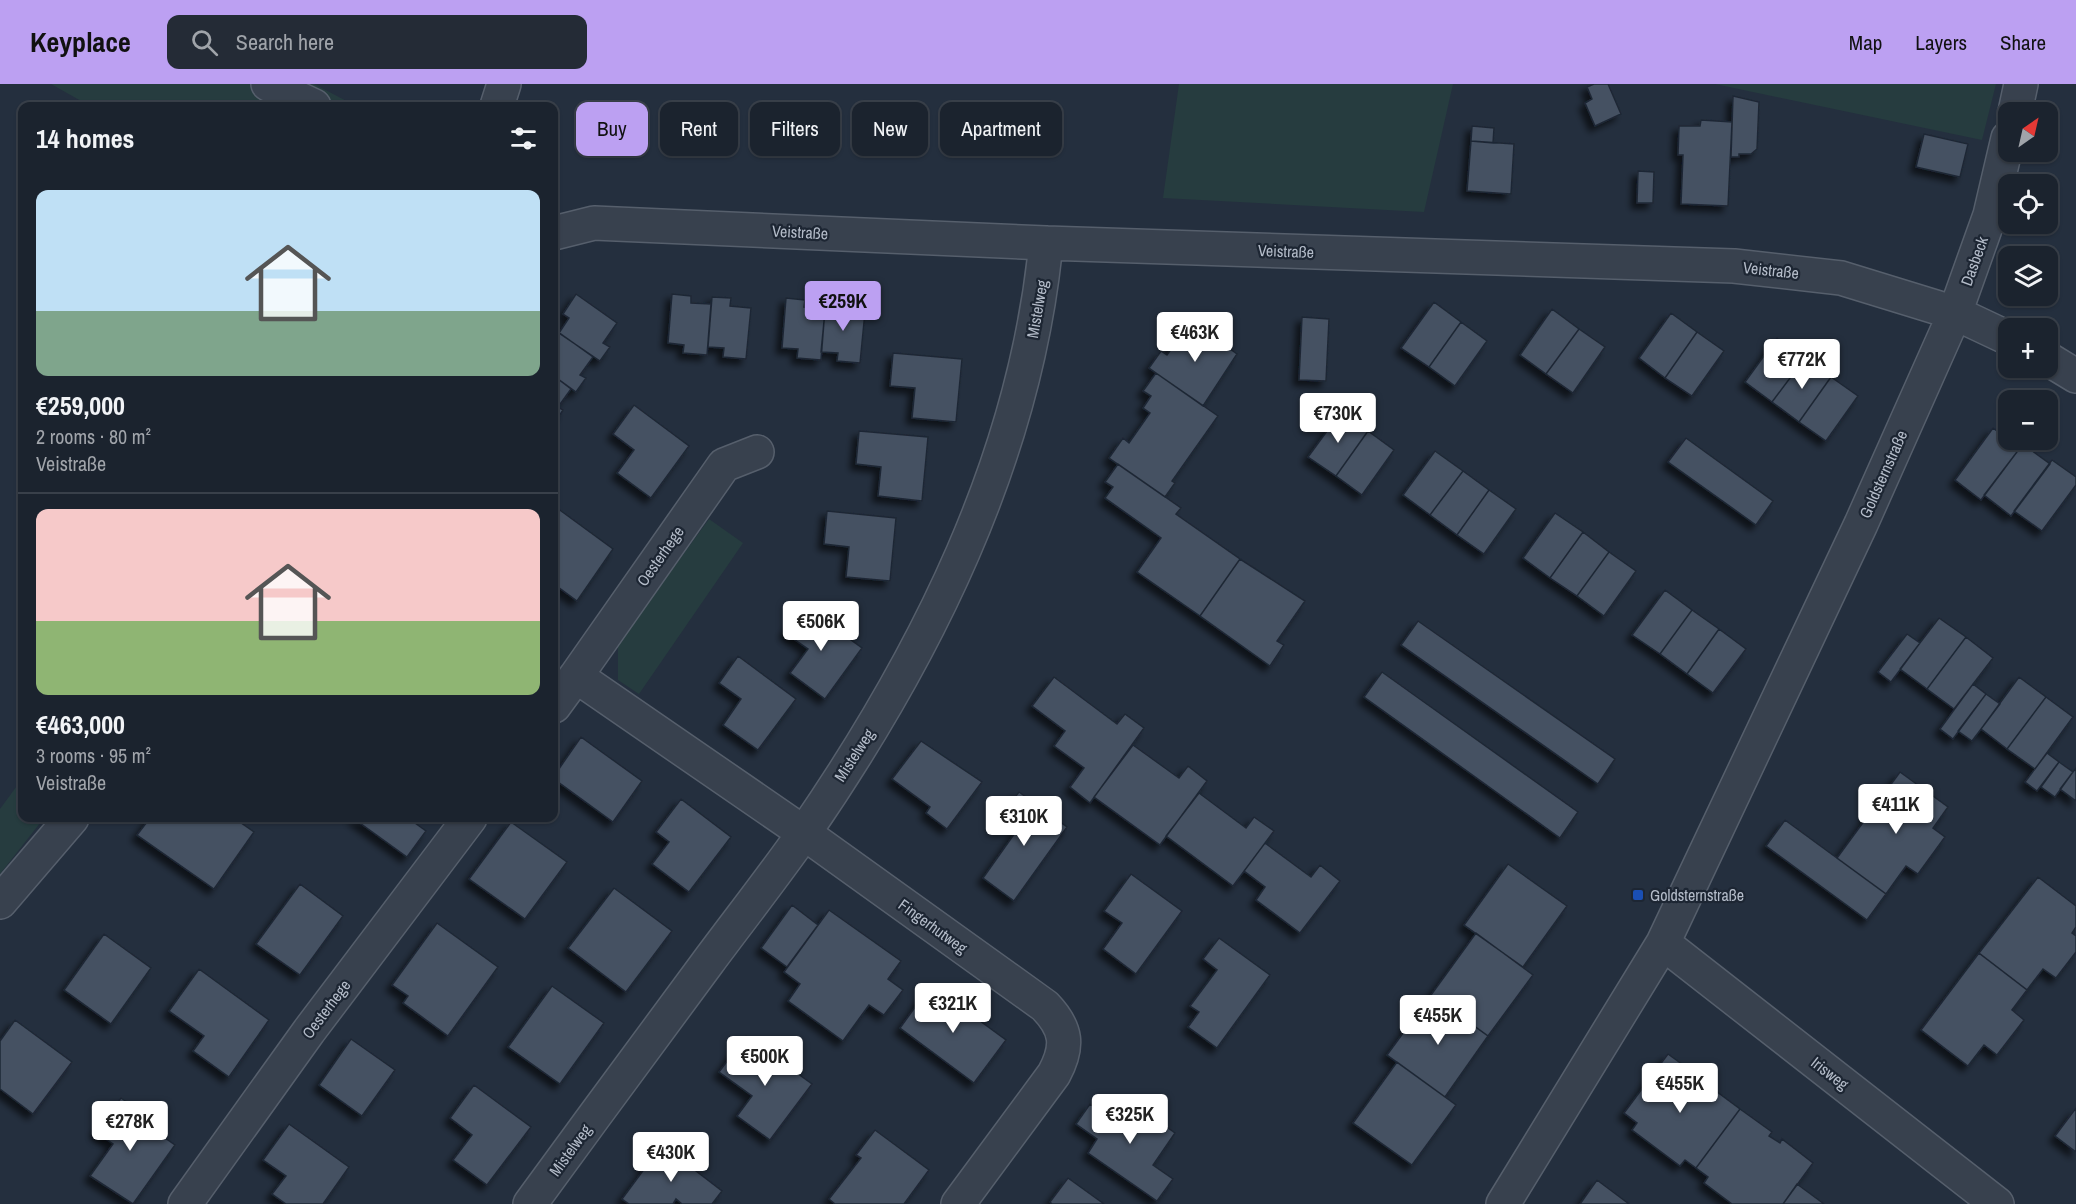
<!DOCTYPE html>
<html lang="en">
<head>
<meta charset="utf-8">
<style>
	:root { --surface:#1b232e; --page:#242b36; --text:#f1f3f6; --muted:#a0a4aa; --line:#39404a; --accent:#bca0f2 }
	body { margin:0; font-family:"Archivo Narrow",sans-serif; background:var(--page); color:var(--text); height:100vh; display:flex; flex-direction:column; font-size:22px; white-space:nowrap }
	* { box-sizing:border-box; margin:0 }
	p { font-size:20px; color:var(--muted) }
	.icon { flex:none; width:33px; height:33px; fill:none; stroke:currentColor; stroke-width:2; stroke-linecap:round; stroke-linejoin:round }
	.map { position:relative; flex:1; overflow:hidden }
	.panel { position:absolute; left:18px; top:18px; width:540px; height:720px; display:flex; flex-direction:column; background:var(--surface); border-radius:12px; box-shadow:0 2px 4px #0004,0 0 0 2px var(--line) }
	.panel>* { flex:none }
	.banner { position:absolute; left:576px; top:18px; width:570px; height:54px; display:flex; gap:12px }
	.needle { width:39px; rotate:34deg }
	.buttons { position:absolute; left:1998px; top:18px; display:grid; gap:12px }
	.buttons a { display:grid; place-items:center; width:60px; height:60px; border-radius:12px; background:var(--surface); box-shadow:0 2px 4px #0004,0 0 0 2px var(--line); font-size:30px }
	.price { position:absolute; translate:-50% -51px; padding:0 14px; border-radius:6px; background:#fff; color:#222; font-size:20px; line-height:39px; filter:drop-shadow(0 2px 3px #0008) }
	.price::after { content:''; position:absolute; left:50%; top:36px; width:18px; height:14px; margin-left:-9px; background:inherit; clip-path:polygon(0 0,100% 0,50% 100%) }
	.price.active { background:var(--accent); color:#111 }
	ul { padding:0; list-style:none }
	li { display:grid; align-content:center; gap:12px; height:318px; padding:0 18px }
	li+li { border-top:2px solid var(--line) }
	li span { display:grid; place-items:center; height:186px; border-radius:12px; color:#555 }
	li>.icon { margin-inline-start:auto }
	span .icon { width:108px; height:108px; fill:#fffc; stroke-width:1 }
	li b { font-size:26px }
	h2 { display:flex; justify-content:space-between; align-items:center; height:72px; padding:0 18px; font-size:26px }
	.tag { padding:0 21px; border-radius:12px; background:var(--surface); box-shadow:0 2px 4px #0004,0 0 0 2px var(--line); font-size:21px; line-height:54px }
	.tag.active { background:var(--accent); color:#111 }
	header { display:flex; align-items:center; gap:36px; box-sizing:border-box; height:84px; padding:0 30px; background:var(--accent); color:#111 }
	header strong { font-size:28px }
	nav { display:flex; gap:33px; margin-inline-start:auto; font-size:21px }
	.search { width:420px; height:54px; background:var(--page); display:flex; align-items:center; gap:15px; box-sizing:border-box; padding:0 21px; border-radius:12px; color:var(--muted); font-size:22px }
	.map>svg:first-child { display:block }
	.green { fill:#263c3f }
	.building { fill:#455162; stroke:#1f2835; stroke-width:1.5; filter:url(#shadow) }
	.lines { fill:none; stroke-linecap:round; stroke-linejoin:round }
	.street-casing { stroke:#565f6c; stroke-width:36 }
	.street { stroke:#38414e; stroke-width:33 }
	.transit-dot { fill:#1a4fb4; stroke:#1d2633; stroke-width:2 }
	.labels { text-anchor:middle; stroke-width:4.5; stroke-linejoin:round; paint-order:stroke }
	.street-label { font-size:16px; fill:#b4bcc9; stroke:#1d2633 }
	.poi-label { font-size:16px; fill:#b4bcc9; stroke:#1d2633; text-anchor:start }
</style>
</head>
<body>
<header>
<strong>Keyplace</strong>
<div class="search"><svg class="icon" aria-label="search" viewBox="0 0 24 24"><circle cx="10" cy="10" r="6"/><path d="M15 15l6 6"/></svg>Search here</div>
<nav><a>Map</a><a>Layers</a><a>Share</a></nav>
</header>
<div class="map">
<svg width="2076" height="1120" viewBox="0 0 2076 1120">
	<defs>
		<filter id="shadow"><feDropShadow dx="-5.5" dy="5.5" stdDeviation="3" flood-color="#0009"/></filter>
	</defs>
	<rect width="100%" height="100%" fill="#242f3e"/>
	<!-- green -->
	<path class="green" d="M 51,0 L 314,0 L 356,22 L 90,22 Z
		M 1179,0 L 1453,0 L 1424,128 L 1163,114 Z
		M 1715,0 L 1996,0 L 1982,56 Z
		M 709,435 L 743,459 L 639,610 L 618,596 L 618,560 Z
		M 22,695 L 22,734 L 44,734 L 0,790 L 0,725 Z"/>
	<!-- building -->
	<path class="building" d="M 1594,0 L 1608,0 L 1621,30 L 1595,42 L 1585,19 L 1592,15 L 1587,3 Z
		M 1733,12 L 1759,18 L 1757,65 L 1751,70 L 1739,70 L 1739,73 L 1731,73 Z
		M 1701,36 L 1732,38 L 1728,122 L 1681,120 L 1683,71 L 1678,71 L 1679,42 L 1700,42 Z
		M 1472,42 L 1494,44 L 1493,59 L 1471,57 Z
		M 1924,50 L 1968,60 L 1960,93 L 1916,83 Z
		M 1471,57 L 1514,60 L 1511,110 L 1467,107 Z
		M 1638,87 L 1654,88 L 1653,119 L 1637,119 Z
		M 576,210 L 617,239 L 603,259 L 610,263 L 600,277 L 559,249 L 569,234 L 563,230 Z
		M 672,210 L 691,212 L 691,219 L 711,220 L 707,271 L 683,269 L 684,261 L 668,259 Z
		M 712,213 L 731,214 L 730,222 L 751,224 L 746,275 L 723,273 L 724,264 L 708,263 Z
		M 786,214 L 805,216 L 804,223 L 825,225 L 821,276 L 797,274 L 798,265 L 782,264 Z
		M 826,217 L 845,219 L 844,226 L 865,228 L 860,279 L 837,277 L 838,269 L 821,268 Z
		M 1434,218 L 1461,238 L 1429,283 L 1401,264 Z
		M 1552,225 L 1579,245 L 1546,290 L 1520,271 Z
		M 1671,229 L 1697,248 L 1665,294 L 1639,274 Z
		M 1302,233 L 1329,235 L 1326,297 L 1299,296 Z
		M 1191,237 L 1237,270 L 1203,322 L 1149,284 L 1161,267 L 1167,271 Z
		M 1461,238 L 1487,257 L 1455,302 L 1429,283 Z
		M 554,245 L 593,273 L 580,291 L 586,294 L 576,308 L 554,292 Z
		M 1579,245 L 1605,263 L 1573,309 L 1546,290 Z
		M 1697,248 L 1724,267 L 1692,312 L 1665,294 Z
		M 1777,254 L 1805,274 L 1772,318 L 1745,298 Z
		M 893,269 L 962,275 L 956,338 L 912,334 L 915,304 L 890,302 Z
		M 1805,274 L 1831,293 L 1799,338 L 1772,318 Z
		M 1156,289 L 1218,332 L 1172,397 L 1175,399 L 1165,413 L 1109,374 L 1123,354 L 1129,359 L 1150,329 L 1143,324 L 1151,312 L 1143,307 Z
		M 554,292 L 571,305 L 558,323 L 563,326 L 554,340 Z
		M 1831,293 L 1858,312 L 1826,357 L 1799,338 Z
		M 634,321 L 689,362 L 651,414 L 617,389 L 634,366 L 613,350 Z
		M 1341,328 L 1368,347 L 1336,392 L 1308,373 Z
		M 1993,344 L 2020,364 L 1981,416 L 1955,396 Z
		M 859,347 L 928,353 L 922,417 L 878,412 L 881,383 L 856,380 Z
		M 1368,347 L 1394,366 L 1362,411 L 1336,392 Z
		M 1686,354 L 1773,417 L 1756,441 L 1668,378 Z
		M 2023,360 L 2050,380 L 2011,432 L 1984,411 Z
		M 1435,367 L 1463,387 L 1430,431 L 1403,411 Z
		M 2052,376 L 2076,393 L 2076,401 L 2042,447 L 2014,427 Z
		M 1118,380 L 1181,424 L 1176,430 L 1240,475 L 1200,532 L 1137,488 L 1161,454 L 1105,414 L 1113,403 L 1105,398 Z
		M 1463,387 L 1489,406 L 1457,451 L 1430,431 Z
		M 1489,406 L 1516,425 L 1484,470 L 1457,451 Z
		M 557,424 L 613,465 L 577,517 L 554,500 L 554,476 L 559,469 L 554,465 L 554,429 Z
		M 827,427 L 896,434 L 890,497 L 846,493 L 849,463 L 824,460 Z
		M 1555,429 L 1583,448 L 1550,494 L 1523,474 Z
		M 1583,448 L 1609,468 L 1577,512 L 1550,494 Z
		M 1609,468 L 1636,487 L 1604,532 L 1577,512 Z
		M 1240,475 L 1305,517 L 1277,557 L 1284,561 L 1270,582 L 1200,532 Z
		M 1665,506 L 1692,526 L 1660,570 L 1632,551 Z
		M 804,522 L 862,564 L 825,615 L 790,589 L 808,565 L 785,549 Z
		M 1692,526 L 1719,545 L 1687,590 L 1660,570 Z
		M 1939,534 L 1966,553 L 1927,605 L 1900,585 Z
		M 1418,537 L 1615,675 L 1598,700 L 1401,561 Z
		M 1719,545 L 1746,565 L 1713,609 L 1687,590 Z
		M 1907,550 L 1920,559 L 1891,598 L 1878,588 Z
		M 1966,553 L 1993,574 L 1954,625 L 1927,605 Z
		M 738,572 L 796,615 L 758,666 L 723,641 L 741,615 L 719,599 Z
		M 1382,588 L 1578,728 L 1560,754 L 1364,613 Z
		M 1054,593 L 1117,640 L 1125,630 L 1144,644 L 1090,719 L 1070,703 L 1084,684 L 1054,662 L 1065,647 L 1032,622 Z
		M 2019,593 L 2046,613 L 2007,665 L 1981,645 Z
		M 1973,600 L 1986,610 L 1953,655 L 1940,645 Z
		M 1986,610 L 2000,620 L 1972,657 L 1958,647 Z
		M 2046,613 L 2073,633 L 2035,685 L 2007,665 Z
		M 581,653 L 642,697 L 613,738 L 554,695 L 554,692 Z
		M 921,657 L 982,698 L 947,745 L 926,729 L 930,723 L 892,695 Z
		M 1133,661 L 1179,694 L 1188,682 L 1207,697 L 1160,761 L 1094,713 Z
		M 2047,669 L 2059,678 L 2037,707 L 2025,698 Z
		M 2059,678 L 2073,688 L 2055,713 L 2041,703 Z
		M 2076,684 L 2076,717 L 2060,705 Z
		M 1900,688 L 1948,723 L 1933,744 L 1945,753 L 1918,790 L 1906,782 L 1886,810 L 1837,774 Z
		M 1019,708 L 1067,743 L 1014,817 L 983,794 L 1020,742 L 1003,729 Z
		M 1199,709 L 1246,744 L 1254,733 L 1274,747 L 1233,802 L 1166,752 Z
		M 681,715 L 731,753 L 689,808 L 652,780 L 669,758 L 656,748 Z
		M 150,734 L 234,734 L 254,748 L 214,805 L 137,751 Z
		M 353,734 L 408,734 L 426,747 L 407,773 Z
		M 1785,736 L 1886,810 L 1867,836 L 1766,762 Z
		M 511,738 L 567,778 L 525,835 L 469,795 Z
		M 1265,759 L 1311,793 L 1320,781 L 1340,797 L 1300,849 L 1256,816 L 1265,803 L 1244,787 Z
		M 1508,780 L 1567,822 L 1523,883 L 1464,841 Z
		M 1131,790 L 1182,827 L 1136,890 L 1103,865 L 1122,839 L 1104,827 Z
		M 2038,793 L 2076,822 L 2076,843 L 2072,849 L 2076,852 L 2076,868 L 2056,894 L 2043,885 L 2027,906 L 1979,869 Z
		M 300,800 L 343,832 L 300,891 L 256,860 Z
		M 614,804 L 672,847 L 626,908 L 568,864 Z
		M 792,821 L 818,841 L 787,883 L 761,864 Z
		M 829,826 L 901,877 L 888,895 L 903,906 L 884,931 L 869,921 L 843,957 L 788,917 L 800,900 L 784,888 Z
		M 437,839 L 498,883 L 448,952 L 403,919 L 408,912 L 392,901 Z
		M 1476,849 L 1533,891 L 1488,952 L 1431,911 Z
		M 104,850 L 151,884 L 111,940 L 64,906 Z
		M 1219,854 L 1270,891 L 1217,964 L 1188,943 L 1199,928 L 1190,922 L 1217,886 L 1203,875 Z
		M 1979,869 L 2027,906 L 2012,926 L 2024,936 L 1997,971 L 1984,961 L 1968,982 L 1921,946 Z
		M 199,885 L 269,936 L 229,993 L 193,967 L 204,952 L 169,927 Z
		M 931,901 L 1006,956 L 974,999 L 900,944 Z
		M 552,902 L 604,939 L 560,1000 L 508,963 Z
		M 1431,911 L 1488,952 L 1445,1013 L 1387,971 Z
		M 15,936 L 72,978 L 33,1030 L 0,1005 L 0,957 Z
		M 746,952 L 812,1000 L 770,1056 L 737,1032 L 752,1012 L 719,988 Z
		M 351,955 L 395,986 L 362,1032 L 319,1001 Z
		M 1668,970 L 1701,994 L 1697,999 L 1707,1005 L 1709,1002 L 1740,1025 L 1696,1084 L 1685,1076 L 1680,1082 L 1632,1046 L 1637,1039 L 1624,1029 Z
		M 1397,978 L 1456,1021 L 1412,1081 L 1353,1039 Z
		M 474,1001 L 531,1043 L 487,1101 L 453,1076 L 472,1051 L 450,1034 Z
		M 121,1014 L 149,1034 L 145,1040 L 175,1061 L 133,1120 L 90,1092 L 113,1060 L 96,1048 Z
		M 1126,1014 L 1175,1049 L 1153,1081 L 1173,1095 L 1157,1117 L 1088,1069 L 1097,1055 L 1076,1040 L 1090,1020 L 1111,1035 Z
		M 2076,1024 L 2076,1068 L 2055,1052 Z
		M 1740,1025 L 1772,1048 L 1769,1052 L 1780,1059 L 1782,1055 L 1813,1079 L 1783,1120 L 1732,1120 L 1704,1099 L 1708,1093 L 1696,1084 Z
		M 289,1040 L 349,1083 L 323,1120 L 286,1120 L 272,1110 L 286,1092 L 263,1076 Z
		M 875,1046 L 929,1086 L 904,1120 L 835,1120 L 829,1115 L 861,1074 L 856,1071 Z
		M 662,1061 L 722,1107 L 712,1120 L 682,1120 L 676,1115 L 673,1120 L 629,1120 L 622,1115 Z
		M 1068,1094 L 1104,1120 L 1052,1120 L 1050,1118 Z
		M 1597,1096 L 1629,1120 L 1580,1120 Z
		M 1797,1100 L 1824,1120 L 1783,1120 Z"/>
	<g class="lines">
		<!-- street casing -->
		<g class="street-casing">
			<path id="street" d="M 268,0 L 314,22
				M 497,22 L 504,0
				M 2015,28 L 2021,0
				M 554,149 L 594,139 L 1046,159 L 1734,182 L 1841,194 L 1955,229 L 2008,254
				M 2048,275 L 2076,292
				M 576,592 L 724,381 L 757,368
				M 554,622 L 576,592 L 804,749 L 1045,922 C 1067,945 1069,962 1054,990 L 958,1120
				M 0,818 L 72,734
				M 1663,859 L 1997,1120
				M 185,1120 L 309,947 L 470,734
				M 530,1120 C 589,1039 648,959 708,878 C 740,835 773,793 804,749 C 926,572 1025,375 1046,159
				M 1503,1120 L 1663,859 L 1861,440 L 1955,229 L 1990,131 L 2008,54"/>
		</g>
		<!-- street -->
		<use href="#street" class="street"/>
	</g>
	<!-- markers -->
	<rect class="transit-dot" x="1632" y="805" width="12" height="12" rx="3"/>
	<g class="labels">
		<!-- street labels -->
		<g class="street-label">
			<text transform="translate(800 148) rotate(3)" y="6">Veistraße</text>
			<text transform="translate(1286 167) rotate(2)" y="6">Veistraße</text>
			<text transform="translate(1974 177) rotate(-70)" y="6">Dasbeck</text>
			<text transform="translate(1771 186) rotate(6)" y="6">Veistraße</text>
			<text transform="translate(1037 225) rotate(-80)" y="6">Mistelweg</text>
			<text transform="translate(1883 390) rotate(-66)" y="6">Goldsternstraße</text>
			<text transform="translate(660 472) rotate(-55)" y="6">Oesterhege</text>
			<text transform="translate(854 671) rotate(-57)" y="6">Mistelweg</text>
			<text transform="translate(933 842) rotate(36)" y="6">Fingerhutweg</text>
			<text transform="translate(326 925) rotate(-53)" y="6">Oesterhege</text>
			<text transform="translate(1830 989) rotate(38)" y="6">Irisweg</text>
			<text transform="translate(570 1066) rotate(-54)" y="6">Mistelweg</text>
		</g>
		<!-- poi labels -->
		<g class="poi-label">
			<text x="1650" y="817">Goldsternstraße</text>
		</g>
	</g>
</svg>
<div class="buttons">
<a><svg class="needle" viewBox="-14 -14 28 28"><path d="M0-13l5 13h-10z" fill="#e53935"/><path d="M0 13l5-13h-10z" fill="#a0a4aa"/></svg></a>
<a><svg class="icon" aria-label="locate" viewBox="0 0 24 24"><circle cx="12" cy="12" r="6"/><path d="M12 2v4M12 18v4M2 12h4M18 12h4"/></svg></a>
<a><svg class="icon" aria-label="layers" viewBox="0 0 24 24"><path d="M12 4l9 5-9 5-9-5zM3 14l9 5 9-5"/></svg></a>
<a>+</a>
<a>−</a>
</div>
<b class="price active" style="left:843px;top:248px">€259K</b>
<b class="price" style="left:1195px;top:279px">€463K</b>
<b class="price" style="left:1802px;top:306px">€772K</b>
<b class="price" style="left:1338px;top:360px">€730K</b>
<b class="price" style="left:821px;top:568px">€506K</b>
<b class="price" style="left:1896px;top:751px">€411K</b>
<b class="price" style="left:1024px;top:763px">€310K</b>
<b class="price" style="left:953px;top:950px">€321K</b>
<b class="price" style="left:1438px;top:962px">€455K</b>
<b class="price" style="left:765px;top:1003px">€500K</b>
<b class="price" style="left:1680px;top:1030px">€455K</b>
<b class="price" style="left:1130px;top:1061px">€325K</b>
<b class="price" style="left:130px;top:1068px">€278K</b>
<b class="price" style="left:671px;top:1099px">€430K</b>
<div class="banner">
<a class="tag active">Buy</a>
<a class="tag">Rent</a>
<a class="tag">Filters</a>
<a class="tag">New</a>
<a class="tag">Apartment</a>
</div>
<section class="panel">
<h2>14 homes<svg class="icon" aria-label="filters" viewBox="0 0 24 24"><path d="M4 7h16M4 17h16"/><circle cx="9" cy="7" r="2"/><circle cx="15" cy="17" r="2"/></svg></h2>
<ul>
<li><span style="background:linear-gradient(#bfe0f5 65%,#7fa58c 0)"><svg class="icon" aria-label="home" viewBox="0 0 24 24"><path d="M3 11l9-7 9 7M6 9v11h12V9"/></svg></span><div><b>€259,000</b><p>2 rooms · 80 m²</p><p>Veistraße</p></div></li>
<li><span style="background:linear-gradient(#f6c9c9 60%,#8fb573 0)"><svg class="icon" aria-label="home" viewBox="0 0 24 24"><path d="M3 11l9-7 9 7M6 9v11h12V9"/></svg></span><div><b>€463,000</b><p>3 rooms · 95 m²</p><p>Veistraße</p></div></li>
</ul>
</section>
</div>
</body>
</html>
